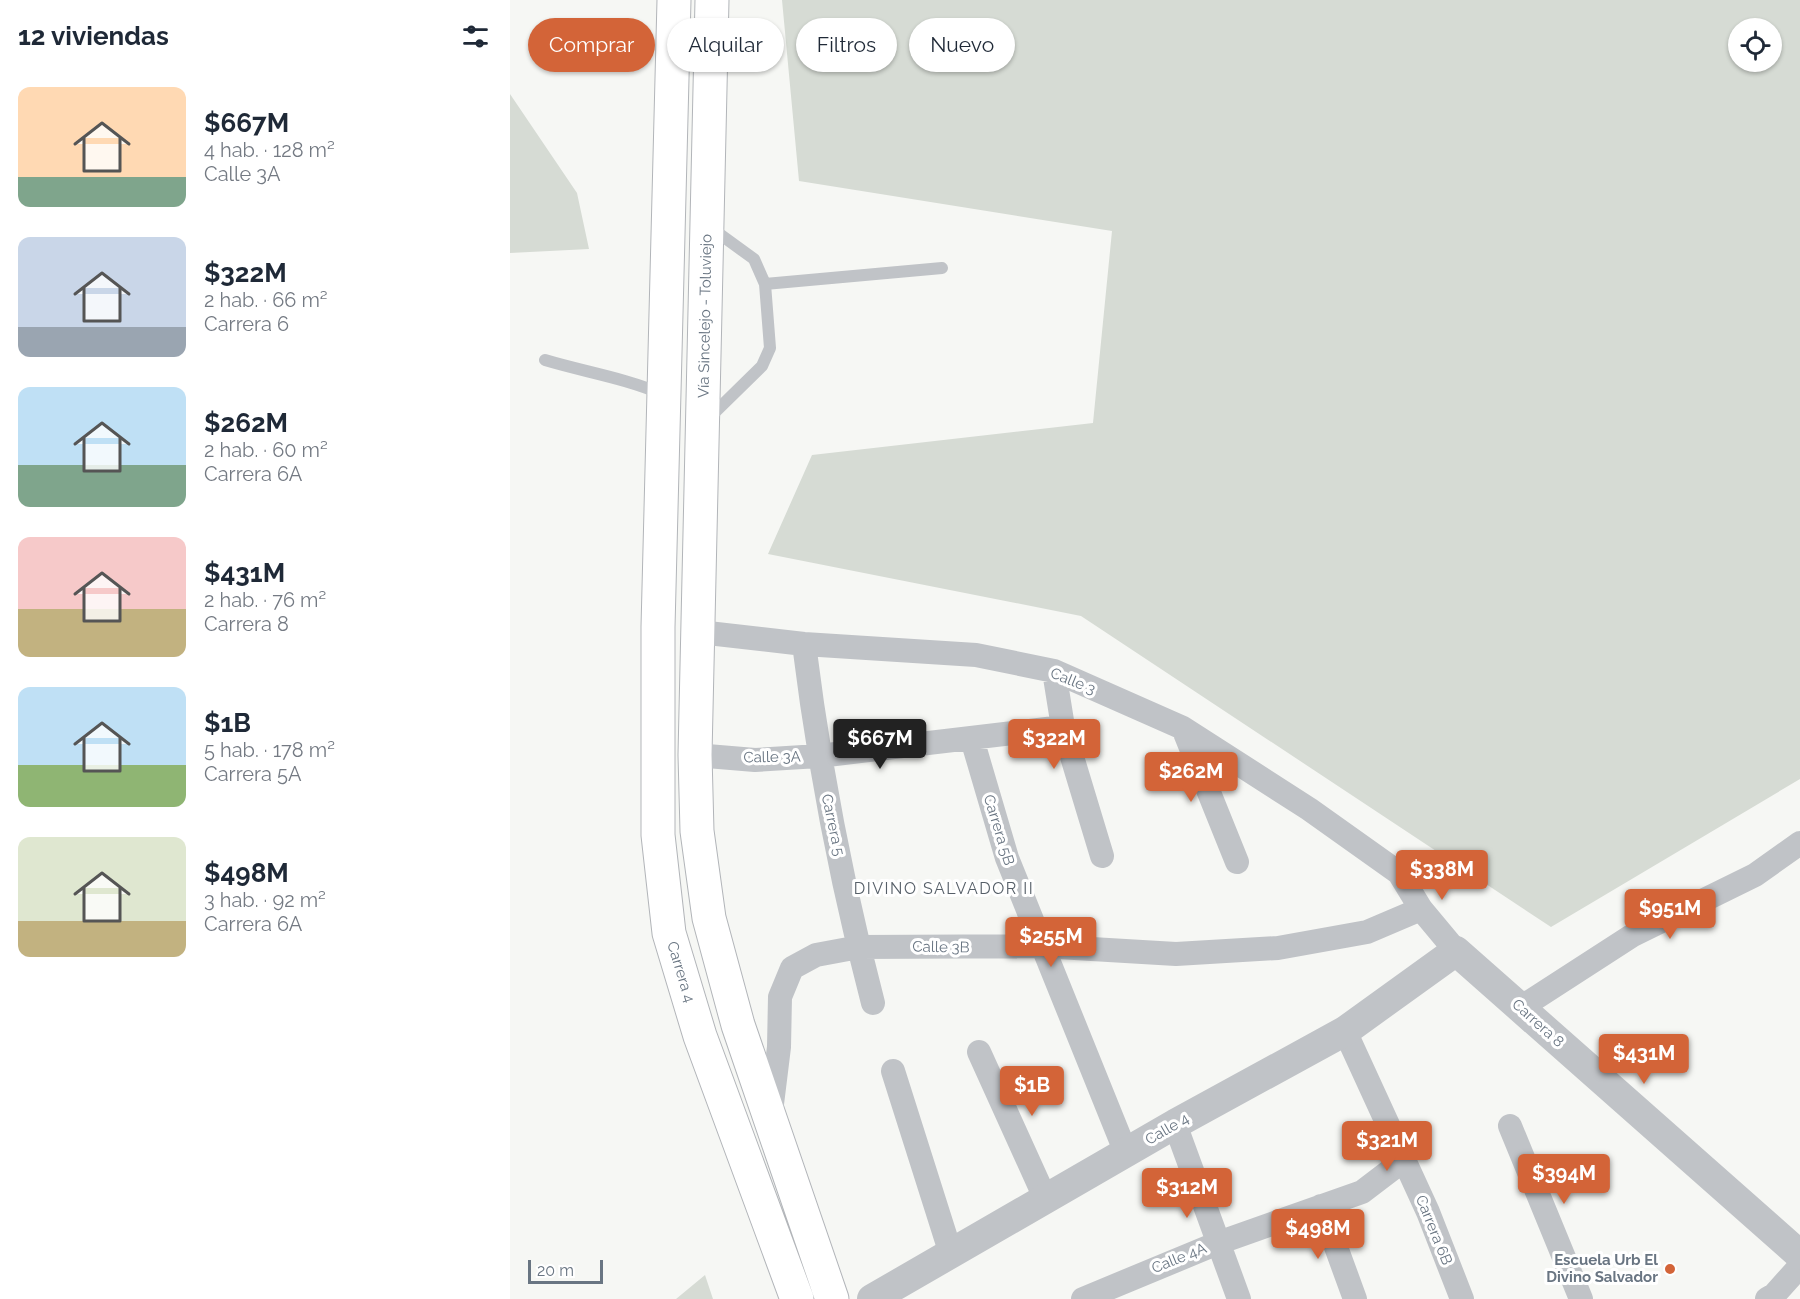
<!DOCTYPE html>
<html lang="es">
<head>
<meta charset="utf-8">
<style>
	:root { --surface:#fff; --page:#f6f6f7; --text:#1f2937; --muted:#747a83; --accent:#d36438 }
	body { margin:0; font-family:Raleway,sans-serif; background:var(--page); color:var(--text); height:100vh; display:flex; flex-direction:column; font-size:22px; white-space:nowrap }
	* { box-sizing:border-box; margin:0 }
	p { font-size:20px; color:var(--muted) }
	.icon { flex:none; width:33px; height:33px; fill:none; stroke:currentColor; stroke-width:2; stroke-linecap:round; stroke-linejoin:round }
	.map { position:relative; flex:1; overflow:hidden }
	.details { display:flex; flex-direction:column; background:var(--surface); width:510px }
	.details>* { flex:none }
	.guide { position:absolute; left:18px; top:18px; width:570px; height:54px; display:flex; gap:12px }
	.tools { position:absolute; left:1218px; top:18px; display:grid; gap:12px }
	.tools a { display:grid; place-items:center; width:54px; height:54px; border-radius:50%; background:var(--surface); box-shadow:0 2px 4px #0004; font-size:30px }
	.scale { position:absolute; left:18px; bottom:15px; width:75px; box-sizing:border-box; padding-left:6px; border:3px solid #697582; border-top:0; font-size:16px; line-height:21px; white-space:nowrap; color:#697582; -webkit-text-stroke:4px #fff; paint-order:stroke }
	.price { position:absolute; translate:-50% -51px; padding:0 14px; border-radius:6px; background:var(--accent); color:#fff; font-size:20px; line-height:39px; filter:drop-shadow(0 2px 3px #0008) }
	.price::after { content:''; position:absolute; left:50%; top:36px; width:18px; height:14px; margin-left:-9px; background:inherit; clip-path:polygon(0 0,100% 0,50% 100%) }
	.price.current { background:#222; color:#fff }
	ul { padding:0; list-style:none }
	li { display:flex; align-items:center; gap:18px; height:150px; padding:0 18px }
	li span { display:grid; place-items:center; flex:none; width:168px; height:120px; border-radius:12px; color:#555 }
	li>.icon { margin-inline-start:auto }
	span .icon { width:72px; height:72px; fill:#fffc; stroke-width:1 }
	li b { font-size:26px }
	h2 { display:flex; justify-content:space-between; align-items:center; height:72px; padding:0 18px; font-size:26px }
	.chip { padding:0 21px; border-radius:27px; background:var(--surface); box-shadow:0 2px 4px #0004; font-size:21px; line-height:54px }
	.chip.current { background:var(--accent); color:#fff }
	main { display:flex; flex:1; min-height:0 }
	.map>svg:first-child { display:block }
	.green { fill:#d6dbd4; fill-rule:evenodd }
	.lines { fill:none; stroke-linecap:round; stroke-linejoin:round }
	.primary-casing { stroke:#b2b5b9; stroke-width:35 }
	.service { stroke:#c0c3c7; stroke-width:12 }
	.minor { stroke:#c0c3c7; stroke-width:24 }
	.tertiary { stroke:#c0c3c7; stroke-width:30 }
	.primary { stroke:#fff; stroke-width:33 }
	.poi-dot { fill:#d36438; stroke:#fff; stroke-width:2 }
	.labels { text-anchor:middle; stroke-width:6; stroke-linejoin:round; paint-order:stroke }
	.street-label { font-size:15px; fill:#697582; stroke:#fff }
	.poi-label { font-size:15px; font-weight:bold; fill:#697582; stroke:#fff; text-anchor:end }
	.neighbourhood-label { font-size:16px; letter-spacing:1.5px; fill:#565f68; stroke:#fff }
</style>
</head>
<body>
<main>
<section class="details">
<h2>12 viviendas<svg class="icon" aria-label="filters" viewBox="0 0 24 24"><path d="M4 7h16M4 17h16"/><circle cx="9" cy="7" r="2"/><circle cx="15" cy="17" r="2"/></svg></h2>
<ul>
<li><span style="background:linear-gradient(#ffd9b3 75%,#7fa58c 0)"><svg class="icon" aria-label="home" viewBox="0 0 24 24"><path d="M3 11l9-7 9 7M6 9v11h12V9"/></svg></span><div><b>$667M</b><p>4 hab. · 128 m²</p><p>Calle 3A</p></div></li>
<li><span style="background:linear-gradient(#c9d6e8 75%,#9aa5b1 0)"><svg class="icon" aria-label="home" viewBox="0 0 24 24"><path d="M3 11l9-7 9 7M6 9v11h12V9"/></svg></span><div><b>$322M</b><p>2 hab. · 66 m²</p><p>Carrera 6</p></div></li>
<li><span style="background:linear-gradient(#bfe0f5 65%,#7fa58c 0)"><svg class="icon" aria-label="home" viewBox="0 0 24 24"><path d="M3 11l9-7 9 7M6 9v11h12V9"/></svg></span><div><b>$262M</b><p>2 hab. · 60 m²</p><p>Carrera 6A</p></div></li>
<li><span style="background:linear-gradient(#f6c9c9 60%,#c2b280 0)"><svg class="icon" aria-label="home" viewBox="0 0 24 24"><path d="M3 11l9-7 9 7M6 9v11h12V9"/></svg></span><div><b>$431M</b><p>2 hab. · 76 m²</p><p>Carrera 8</p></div></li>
<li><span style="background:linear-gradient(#bfe0f5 65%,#8fb573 0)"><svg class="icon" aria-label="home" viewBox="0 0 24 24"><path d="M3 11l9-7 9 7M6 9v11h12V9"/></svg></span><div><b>$1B</b><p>5 hab. · 178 m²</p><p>Carrera 5A</p></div></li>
<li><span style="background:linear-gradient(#dfe7d0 70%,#c2b280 0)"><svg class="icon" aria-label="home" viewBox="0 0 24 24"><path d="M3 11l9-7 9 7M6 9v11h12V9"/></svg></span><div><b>$498M</b><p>3 hab. · 92 m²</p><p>Carrera 6A</p></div></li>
</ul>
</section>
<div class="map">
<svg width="1290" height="1299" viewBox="0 0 1290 1299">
	<rect width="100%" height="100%" fill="#f6f7f4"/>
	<!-- green -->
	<path class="green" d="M 272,0 L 1290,0 L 1290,779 L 1041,927 L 571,616 L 258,554 L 302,455 L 583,423 L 602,231 L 289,181 ZM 1228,28 L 1262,28 L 1262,62 L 1228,62 Z
		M 0,94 L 67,193 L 79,249 L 0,253 Z
		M 195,1275 L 203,1299 L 166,1299 Z"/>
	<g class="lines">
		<!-- primary casing -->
		<g class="primary-casing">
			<path id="primary" d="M 164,0 L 148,627 L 148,835 L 159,933 L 190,1036 L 287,1299
				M 202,0 L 185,755 L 187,831 L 199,918 L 228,1025 L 322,1299"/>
		</g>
		<!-- service -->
		<path class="service" d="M 255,284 L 432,268
			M 35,360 C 75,372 115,378 152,394
			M 199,418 L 252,366 L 260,348 L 255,284 L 244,259 L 200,227"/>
		<!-- minor -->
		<path class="minor" d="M 189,632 L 294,644 L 466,655 L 544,671 L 673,728 L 799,809 L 889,873 L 911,909 L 946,951
			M 294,644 C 309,765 332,885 363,1003
			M 544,671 L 553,727 L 592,856
			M 673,728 L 727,862
			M 462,739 L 497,858 L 616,1153
			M 185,755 L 245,760 L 309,756 L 553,727
			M 1010,1008 L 1123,935 L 1245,875 L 1290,843
			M 835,1031 L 918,1212 L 952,1299
			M 469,1052 L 536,1200
			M 383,1071 L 441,1254
			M 261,1112 L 269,1047 L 270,997 L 282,968 L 306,955 L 349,947 L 531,946 L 666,954 L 768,948 L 857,932 L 911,909
			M 665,1124 L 729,1299
			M 1000,1126 L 1071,1299
			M 811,1206 L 845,1299
			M 573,1299 L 708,1243 L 852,1192 L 894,1160
			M 1257,1299 L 1264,1295 L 1290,1266"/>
		<!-- tertiary -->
		<path class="tertiary" d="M 362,1299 L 665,1124 L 835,1031 L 946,951 L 1290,1255"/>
		<!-- primary -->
		<use href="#primary" class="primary"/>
	</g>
	<!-- markers -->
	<circle class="poi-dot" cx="1160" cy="1269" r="6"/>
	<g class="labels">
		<!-- street labels -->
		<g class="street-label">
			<text transform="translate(195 316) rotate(-89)" y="5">Vía Sincelejo - Toluviejo</text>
			<text transform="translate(563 681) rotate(22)" y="5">Calle 3</text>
			<text transform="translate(262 757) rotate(-1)" y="5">Calle 3A</text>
			<text transform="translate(323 825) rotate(78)" y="5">Carrera 5</text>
			<text transform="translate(489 830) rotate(73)" y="5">Carrera 5B</text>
			<text transform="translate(431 947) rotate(1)" y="5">Calle 3B</text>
			<text transform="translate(171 972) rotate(73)" y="5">Carrera 4</text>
			<text transform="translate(1028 1023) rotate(42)" y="5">Carrera 8</text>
			<text transform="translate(657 1129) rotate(-30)" y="5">Calle 4</text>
			<text transform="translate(924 1230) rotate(68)" y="5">Carrera 6B</text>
			<text transform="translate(669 1258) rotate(-22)" y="5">Calle 4A</text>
		</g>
		<!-- poi labels -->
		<g class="poi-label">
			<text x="1148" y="1265">Escuela Urb El<tspan x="1148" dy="17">Divino Salvador</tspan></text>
		</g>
		<!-- neighbourhood labels -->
		<g class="neighbourhood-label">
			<text x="434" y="894">DIVINO SALVADOR II</text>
		</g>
	</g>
</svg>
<div class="tools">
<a><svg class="icon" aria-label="locate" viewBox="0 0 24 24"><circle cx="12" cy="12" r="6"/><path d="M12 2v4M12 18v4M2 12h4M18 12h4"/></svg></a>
</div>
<div class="scale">20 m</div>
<b class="price current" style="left:370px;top:770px">$667M</b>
<b class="price" style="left:544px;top:770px">$322M</b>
<b class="price" style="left:681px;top:803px">$262M</b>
<b class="price" style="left:932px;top:901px">$338M</b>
<b class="price" style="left:1160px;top:940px">$951M</b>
<b class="price" style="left:541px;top:968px">$255M</b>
<b class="price" style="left:1134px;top:1085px">$431M</b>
<b class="price" style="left:522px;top:1117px">$1B</b>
<b class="price" style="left:877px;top:1172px">$321M</b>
<b class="price" style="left:1054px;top:1205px">$394M</b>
<b class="price" style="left:677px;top:1219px">$312M</b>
<b class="price" style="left:808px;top:1260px">$498M</b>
<div class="guide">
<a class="chip current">Comprar</a>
<a class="chip">Alquilar</a>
<a class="chip">Filtros</a>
<a class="chip">Nuevo</a>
</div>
</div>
</main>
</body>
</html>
